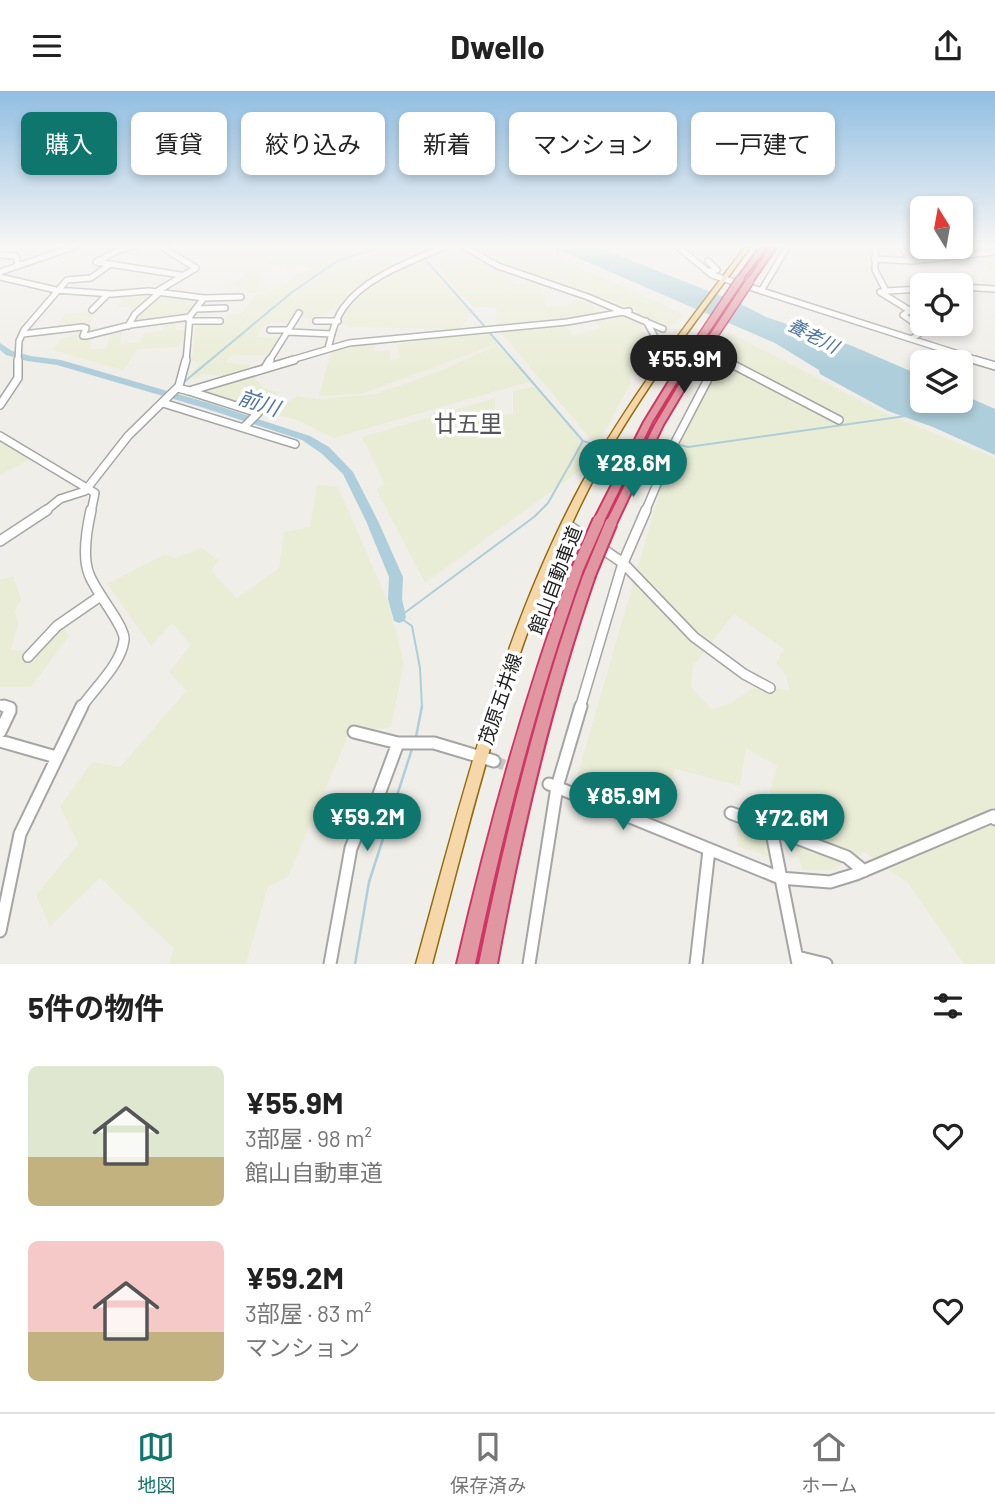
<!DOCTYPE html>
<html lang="ja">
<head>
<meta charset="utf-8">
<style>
	:root { --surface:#fff; --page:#f2f2f2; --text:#222; --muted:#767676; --line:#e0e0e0; --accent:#0f766e }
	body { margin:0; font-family:Barlow,"Noto Sans JP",sans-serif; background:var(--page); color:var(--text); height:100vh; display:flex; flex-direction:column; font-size:26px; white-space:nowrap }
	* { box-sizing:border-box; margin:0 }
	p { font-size:23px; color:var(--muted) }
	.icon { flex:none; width:38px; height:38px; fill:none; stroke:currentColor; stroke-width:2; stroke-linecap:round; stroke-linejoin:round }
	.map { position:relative; height:873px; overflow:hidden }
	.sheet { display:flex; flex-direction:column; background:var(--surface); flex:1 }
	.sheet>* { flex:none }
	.banner { position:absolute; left:21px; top:21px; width:954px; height:63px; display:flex; gap:14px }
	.needle { width:46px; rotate:349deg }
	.tools { position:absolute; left:910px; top:105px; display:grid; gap:14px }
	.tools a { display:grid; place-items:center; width:63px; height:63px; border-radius:10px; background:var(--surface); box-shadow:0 4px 10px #0003; font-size:35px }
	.price { position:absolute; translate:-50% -60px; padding:0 16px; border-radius:24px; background:var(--accent); color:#fff; font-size:23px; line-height:46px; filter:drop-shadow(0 2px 4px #0008) }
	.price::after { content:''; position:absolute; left:50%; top:42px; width:21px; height:16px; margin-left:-10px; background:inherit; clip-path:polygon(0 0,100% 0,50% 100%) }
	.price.on { background:#222; color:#fff }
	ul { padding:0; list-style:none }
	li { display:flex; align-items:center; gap:21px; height:175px; padding:0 28px }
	li span { display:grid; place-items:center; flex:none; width:196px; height:140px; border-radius:10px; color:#555 }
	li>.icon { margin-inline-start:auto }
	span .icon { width:84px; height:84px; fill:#fffc; stroke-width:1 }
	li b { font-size:30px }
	h2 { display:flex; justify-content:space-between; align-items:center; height:84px; padding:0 28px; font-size:30px }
	.tag { padding:0 24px; border-radius:10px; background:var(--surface); box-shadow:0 4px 10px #0003; font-size:24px; line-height:63px }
	.tag.on { background:var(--accent); color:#fff }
	header { display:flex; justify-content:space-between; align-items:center; height:91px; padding:0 28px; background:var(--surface); font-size:32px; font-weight:700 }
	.tab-bar { display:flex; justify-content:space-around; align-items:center; height:98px; border-top:2px solid var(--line); background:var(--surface); font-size:19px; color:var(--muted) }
	.tab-bar a { display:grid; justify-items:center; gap:4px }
	.tab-bar .on { color:var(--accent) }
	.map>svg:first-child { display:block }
	.farmland { fill:#eaedd6; fill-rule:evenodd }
	.water { fill:#adceda }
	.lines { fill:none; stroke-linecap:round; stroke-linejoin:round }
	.stream-far1 { stroke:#adceda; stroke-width:2 }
	.stream { stroke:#adceda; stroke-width:2.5 }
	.river { fill:#adceda; fill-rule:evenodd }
	.minor-tunnel-far2 { stroke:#c7c5c0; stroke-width:5; stroke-dasharray:5 2.5; stroke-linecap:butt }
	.minor-tunnel-far1 { stroke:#c7c5c0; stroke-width:7; stroke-dasharray:7 3.5; stroke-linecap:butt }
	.minor-tunnel { stroke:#c7c5c0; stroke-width:11; stroke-dasharray:11 6; stroke-linecap:butt }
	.minor-far3-casing { stroke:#a5a5a5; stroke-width:8 }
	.minor-far2-casing { stroke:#a5a5a5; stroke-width:10 }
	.minor-far1-casing { stroke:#a5a5a5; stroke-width:12 }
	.minor-casing { stroke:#a5a5a5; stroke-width:15 }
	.major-casing { stroke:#926b0c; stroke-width:3 }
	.highway-casing { stroke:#ce3664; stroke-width:4 }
	.minor-far3 { stroke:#fff; stroke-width:5 }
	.minor-far2 { stroke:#fff; stroke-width:7 }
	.minor-far1 { stroke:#fff; stroke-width:9 }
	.minor { stroke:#fff; stroke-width:11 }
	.major { fill:#f5d7a9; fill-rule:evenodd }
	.highway { fill:#e197a2; fill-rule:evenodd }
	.highway-bridge-far1-casing { stroke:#ce3664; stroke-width:10; stroke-linecap:butt }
	.highway-bridge-casing { stroke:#ce3664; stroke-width:15; stroke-linecap:butt }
	.highway-bridge-far1 { stroke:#e197a2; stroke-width:7 }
	.highway-bridge { stroke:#e197a2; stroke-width:11 }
	.labels { text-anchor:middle; stroke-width:7; stroke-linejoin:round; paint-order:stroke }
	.far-water-label { font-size:18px; font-style:italic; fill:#5176a2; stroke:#fff }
	.street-label { font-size:19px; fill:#212121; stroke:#fff }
	.water-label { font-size:21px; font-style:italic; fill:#5176a2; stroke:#fff }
	.quarter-label { font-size:23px; fill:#545454; stroke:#fff }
</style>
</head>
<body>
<header><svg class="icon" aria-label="menu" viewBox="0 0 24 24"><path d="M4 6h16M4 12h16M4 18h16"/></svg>Dwello<svg class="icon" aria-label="share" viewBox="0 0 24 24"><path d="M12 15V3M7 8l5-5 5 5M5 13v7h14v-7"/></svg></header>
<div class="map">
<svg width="995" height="873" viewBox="0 0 995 873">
	<rect width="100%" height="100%" fill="#f0eee8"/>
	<!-- farmland -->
	<path class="farmland" d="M 364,155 L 414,155 L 471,220 L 461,238 L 354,236 L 341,233 L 345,221 L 331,219 L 326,223 L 318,224 L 313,233 L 308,233 L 309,228 L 296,226 L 289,232 L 272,231 L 261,238 L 256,246 L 282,247 L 271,264 L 233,264 L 225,271 L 249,274 L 248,281 L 231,286 L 202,283 L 194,289 L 191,282 L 200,273 L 192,269 L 196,233 L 220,232 L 228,223 L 241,223 L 257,202 L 222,199 L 249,180 L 260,181 L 258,195 L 271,199 L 288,193 L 291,185 L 311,179 L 309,176 L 298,175 L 291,179 L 264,172 L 269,168 L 247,162 L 231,165 L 219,161 L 228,158 L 253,157 L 279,164 L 306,158 L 341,159 L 341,166 L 353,164 L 366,157 Z
		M 419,155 L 446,155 L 455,163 L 463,159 L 510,181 L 506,186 L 513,189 L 513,193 L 540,193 L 547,217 L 588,209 L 599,225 L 569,230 L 495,233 L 497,217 L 473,216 Z
		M 471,155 L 531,155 L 684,223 L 668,238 L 624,214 L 532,184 L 480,163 Z
		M 906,155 L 995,155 L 995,159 L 988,159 L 995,165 L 995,182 L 977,171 L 920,171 Z
		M 152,201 L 200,209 L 187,232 L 178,233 L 174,239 L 186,239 L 185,248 L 177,256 L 137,258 L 123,279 L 52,259 L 61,248 L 84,240 L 84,237 L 55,238 L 66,222 L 96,221 L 89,235 L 96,237 L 90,258 L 106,258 L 112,238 L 122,238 L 120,253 L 140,251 L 144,242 L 163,239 L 168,228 L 138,231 L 141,218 L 117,216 L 125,203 Z
		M 630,222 L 641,229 L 642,240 L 658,258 L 647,271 L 636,271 L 634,275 L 642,279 L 630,283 L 630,293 L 597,356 L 498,238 L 565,233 L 572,245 L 601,237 L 593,230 Z
		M 488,239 L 499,252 L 361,303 L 319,305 L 332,258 L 376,249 L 373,260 L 390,260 L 390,269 L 400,267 L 397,253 L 428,249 L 429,245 Z
		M 728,241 L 887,323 L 995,367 L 995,873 L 964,873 L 908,792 L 864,761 L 832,779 L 802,779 L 791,738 L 772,735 L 775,768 L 737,755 L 737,723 L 763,728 L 777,675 L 746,657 L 740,695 L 675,678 L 660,729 L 575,693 L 674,351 ZM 734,523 L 784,558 L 776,572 L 786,585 L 789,599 L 757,594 L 731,612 L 712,618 L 691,596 L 693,575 Z
		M 497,254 L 532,290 L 334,347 L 297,329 L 271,322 L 297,305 L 317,308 L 376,303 L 443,279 Z
		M 252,283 L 263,297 L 280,302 L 240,313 L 199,298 Z
		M 536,295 L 591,358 L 585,376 L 425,492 L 376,398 L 385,394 L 362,346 L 495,307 L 496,326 L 513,323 L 513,300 Z
		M 0,346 L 29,369 L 0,384 Z
		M 317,394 L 338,396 L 389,513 L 404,572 L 391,636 L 349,643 L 288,786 L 268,796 L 246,873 L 169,873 L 174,858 L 100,787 L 50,836 L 36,804 L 78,753 L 60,715 L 92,671 L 120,676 L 186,600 L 169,581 L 191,554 L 172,532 L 151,555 L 107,493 L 165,463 L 175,467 L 201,457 L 219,469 L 211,480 L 237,507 L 279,477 L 284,441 L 310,436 Z
		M 13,485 L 21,508 L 15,520 L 18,533 L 11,559 L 33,560 L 60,532 L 69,545 L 31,596 L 0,596 L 0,489 Z"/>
	<!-- water -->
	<path class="water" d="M 550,155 L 595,155 L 739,212 L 766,226 L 850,254 L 922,285 L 922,310 L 961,310 L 961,303 L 995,318 L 995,364 L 933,336 L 888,320 L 820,283 L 819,279 L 775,252 Z"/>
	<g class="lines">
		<!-- stream-far1 -->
		<path class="stream-far1" d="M 413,155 L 421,164
			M 425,168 L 486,237
			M 490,242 L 583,350 L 605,357
			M 184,291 L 291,202 L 337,170 L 383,155
			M 676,353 L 688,356 L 906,325
			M 652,354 L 670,352
			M 610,359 L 632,357
			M 422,617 L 420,577 L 412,535 L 399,526 L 534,426 L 548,412 L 583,350"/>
		<!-- stream -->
		<path class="stream" d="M 416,646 L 422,615
			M 355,873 L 369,791 L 412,658"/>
		<!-- river -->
		<path class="river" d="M 0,252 L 12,260 L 31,265 L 61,269 L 212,313 L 310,345 L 329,356 L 353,381 L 378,430 L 403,486 L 402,508 L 406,526 L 404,530 L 399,532 L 394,530 L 388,508 L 389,486 L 366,430 L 343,383 L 321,362 L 302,349 L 204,317 L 57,274 L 27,270 L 6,264 L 0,259 Z"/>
		<!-- minor-tunnel-far2 -->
		<path class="minor-tunnel-far2" d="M 672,254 L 714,268"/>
		<!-- minor-tunnel-far1 -->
		<path class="minor-tunnel-far1" d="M 613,365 L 669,355"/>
		<!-- minor-tunnel -->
		<path class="minor-tunnel" d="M 494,670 L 517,679"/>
		<!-- minor-far3 casing -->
		<g class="minor-far3-casing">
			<path id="minor-far3" d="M 463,155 L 498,175 L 588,206 L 663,238
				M 677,155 L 712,184 L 980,270
				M 876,155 L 875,179 L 886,200 L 922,198
				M 901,155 L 912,170
				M 165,158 L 196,177
				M 0,164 L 16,165 L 18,175
				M 874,168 L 912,170 L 995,161
				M 708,170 L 717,179 L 710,180
				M 96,171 L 181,184
				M 96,171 L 119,159 L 134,155
				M 0,181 L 76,155
				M 0,186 L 56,199 L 112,203 L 149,200 L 204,207 L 241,206
				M 961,196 L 995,198
				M 761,200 L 788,155
				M 886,200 L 880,201 L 922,227
				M 156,201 L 196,177
				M 196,218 L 225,217
				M 92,219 L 108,203
				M 909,220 L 903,224 L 924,239 L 912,248
				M 189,230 L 220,230
				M 316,230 L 338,230
				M 646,230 L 655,246 L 672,254
				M 933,233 L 948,241 L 961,237 L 954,233
				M 128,235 L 135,223 L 160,201
				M 270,239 L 289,239
				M 288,241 L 332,243
				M 23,243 L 82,236 L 86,237 L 83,245 L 86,245 L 130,234 L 190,226
				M 328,257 C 332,243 335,228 344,216 C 366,185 413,170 446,155
				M 714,268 L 725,270
				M 18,270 L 19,250 L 24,239 L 67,189 L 91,187 L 109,174
				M 186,270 L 190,225 L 204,207
				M 269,270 L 299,222
				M 288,270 L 349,252 L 567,231 L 629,220"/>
		</g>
		<!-- minor-far2 casing -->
		<g class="minor-far2-casing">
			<path id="minor-far2" d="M 717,269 L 728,271 L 839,329
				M 975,269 L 995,275
				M 265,277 L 270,269
				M 178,297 L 189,300 L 294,269
				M 189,300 L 258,322 L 245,335
				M 163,312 L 295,353
				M 0,314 L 18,287 L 18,269
				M 0,345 L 95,402 L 91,421
				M 603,365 L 613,365
				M 44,421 L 60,408 L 85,400 L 128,345 L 179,295 L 186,269
				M 645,421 L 674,353 L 718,269"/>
		</g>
		<!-- minor-far1 casing -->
		<g class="minor-far1-casing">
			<path id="minor-far1" d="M 568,434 L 623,472 L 694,546 L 744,583 L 770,597
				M 0,450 L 47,419
				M 28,566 L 57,535 L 99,506
				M 0,614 L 10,617
				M 81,617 C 94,597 121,574 124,549 C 126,536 95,501 89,483 C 82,466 87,437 91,419
				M 580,617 L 623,472 L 646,419"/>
		</g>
		<!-- minor casing -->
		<g class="minor-casing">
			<path id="minor" d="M 0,641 L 10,620 L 10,617 L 4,615
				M 354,641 L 398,652 L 434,652 L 494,670
				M 0,650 L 56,666
				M 549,693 L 780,787 L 830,791 L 856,783 L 993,725 L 995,728
				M 731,722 L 847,766 L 864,780
				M 771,737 L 798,873
				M 0,840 L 20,743 L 82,615
				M 797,866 L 826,873
				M 330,873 L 351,757 L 359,738 L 375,714 L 398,652
				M 529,873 L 557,696 L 581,615
				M 696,873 L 709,759"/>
		</g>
		<!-- major casing -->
		<g class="major-casing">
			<path id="major" d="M 746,155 L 751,155 C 694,233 633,310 589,397 C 513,546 475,711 432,873 L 416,873 C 461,711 501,543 581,394 C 628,309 687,232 746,155 Z"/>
		</g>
		<!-- highway casing -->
		<g class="highway-casing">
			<path id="highway" d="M 761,155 L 767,155 L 742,189 L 738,189 L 737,188 Z
				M 771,155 L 777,155 L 752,191 L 748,191 L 747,190 Z
				M 687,261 L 690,261 L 694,263 L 652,331 L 603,432 L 595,432 L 594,429 L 644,331 Z
				M 696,265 L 702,265 L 703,267 L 663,334 L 615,435 L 607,435 L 606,432 L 655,334 Z
				M 577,474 L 581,476 L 583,479 C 537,608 503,739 475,873 L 457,873 C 488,739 524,608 571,479 L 573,476 Z
				M 589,480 L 593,482 L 595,485 C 551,612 521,741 497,873 L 479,873 C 506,741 538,612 583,485 L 585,482 Z"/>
		</g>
		<!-- minor-far3 -->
		<use href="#minor-far3" class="minor-far3"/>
		<!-- minor-far2 -->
		<use href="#minor-far2" class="minor-far2"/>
		<!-- minor-far1 -->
		<use href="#minor-far1" class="minor-far1"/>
		<!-- minor -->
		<use href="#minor" class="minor"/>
		<!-- major -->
		<use href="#major" class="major"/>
		<!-- highway -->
		<use href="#highway" class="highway"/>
		<!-- highway-bridge-far1 casing -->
		<g class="highway-bridge-far1-casing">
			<path id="highway-bridge-far1" d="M 690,263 L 740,188
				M 699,267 L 750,190"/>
		</g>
		<!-- highway-bridge casing -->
		<g class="highway-bridge-casing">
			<path id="highway-bridge" d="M 577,479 L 599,429
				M 589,485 L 611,432"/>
		</g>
		<!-- highway-bridge-far1 -->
		<use href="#highway-bridge-far1" class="highway-bridge-far1"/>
		<!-- highway-bridge -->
		<use href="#highway-bridge" class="highway-bridge"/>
	</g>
	<!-- sky -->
	<linearGradient id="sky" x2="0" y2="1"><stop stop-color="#90bee2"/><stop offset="0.56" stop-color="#f8f7f5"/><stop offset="1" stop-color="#f8f7f5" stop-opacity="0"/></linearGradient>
	<rect width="995" height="277" fill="url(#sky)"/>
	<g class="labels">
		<!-- far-water labels -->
		<g class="far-water-label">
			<text transform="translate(813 245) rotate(27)" y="6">養老川</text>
		</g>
		<!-- street labels -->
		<g class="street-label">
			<text transform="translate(555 489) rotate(-69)" y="7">館山自動車道</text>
			<text transform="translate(500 608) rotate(-71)" y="7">茂原五井線</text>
		</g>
		<!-- water labels -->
		<g class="water-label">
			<text transform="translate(259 312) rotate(18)" y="7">前川</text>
		</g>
		<!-- quarter labels -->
		<g class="quarter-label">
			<text x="468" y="341">廿五里</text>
		</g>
	</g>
</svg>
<div class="tools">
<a><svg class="needle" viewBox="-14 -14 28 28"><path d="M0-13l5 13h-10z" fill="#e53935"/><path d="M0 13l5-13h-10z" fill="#767676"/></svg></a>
<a><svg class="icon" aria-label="locate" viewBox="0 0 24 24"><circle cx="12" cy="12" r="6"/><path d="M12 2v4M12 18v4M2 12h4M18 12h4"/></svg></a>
<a><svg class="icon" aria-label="layers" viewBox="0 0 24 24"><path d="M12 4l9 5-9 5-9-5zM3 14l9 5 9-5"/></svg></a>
</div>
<b class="price on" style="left:684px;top:304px">¥55.9M</b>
<b class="price" style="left:633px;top:408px">¥28.6M</b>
<b class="price" style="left:623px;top:741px">¥85.9M</b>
<b class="price" style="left:367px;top:762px">¥59.2M</b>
<b class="price" style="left:791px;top:763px">¥72.6M</b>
<div class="banner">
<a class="tag on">購入</a>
<a class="tag">賃貸</a>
<a class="tag">絞り込み</a>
<a class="tag">新着</a>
<a class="tag">マンション</a>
<a class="tag">一戸建て</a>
</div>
</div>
<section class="sheet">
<h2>5件の物件<svg class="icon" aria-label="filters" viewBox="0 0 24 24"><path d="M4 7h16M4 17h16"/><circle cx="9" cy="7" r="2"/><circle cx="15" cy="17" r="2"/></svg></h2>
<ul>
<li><span style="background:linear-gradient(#dfe7d0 65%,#c2b280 0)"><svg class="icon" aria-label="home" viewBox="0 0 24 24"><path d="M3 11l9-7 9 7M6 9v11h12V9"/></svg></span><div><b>¥55.9M</b><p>3部屋 · 98 m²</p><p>館山自動車道</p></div><svg class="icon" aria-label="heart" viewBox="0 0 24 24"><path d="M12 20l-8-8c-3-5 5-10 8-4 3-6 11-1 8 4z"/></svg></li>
<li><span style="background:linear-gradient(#f6c9c9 65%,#c2b280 0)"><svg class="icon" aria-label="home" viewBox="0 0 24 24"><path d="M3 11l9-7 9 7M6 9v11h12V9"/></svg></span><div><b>¥59.2M</b><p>3部屋 · 83 m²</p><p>マンション</p></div><svg class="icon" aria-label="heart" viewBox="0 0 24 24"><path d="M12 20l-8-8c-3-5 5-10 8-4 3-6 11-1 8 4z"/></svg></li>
</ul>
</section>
<nav class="tab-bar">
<a class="on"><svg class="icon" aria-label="map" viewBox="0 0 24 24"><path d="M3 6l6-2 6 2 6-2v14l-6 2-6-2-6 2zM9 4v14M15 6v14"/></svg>地図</a>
<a><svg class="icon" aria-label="saved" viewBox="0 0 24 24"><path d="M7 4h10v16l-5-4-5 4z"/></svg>保存済み</a>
<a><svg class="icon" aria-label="home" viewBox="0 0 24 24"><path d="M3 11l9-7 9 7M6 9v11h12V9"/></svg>ホーム</a>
</nav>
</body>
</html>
